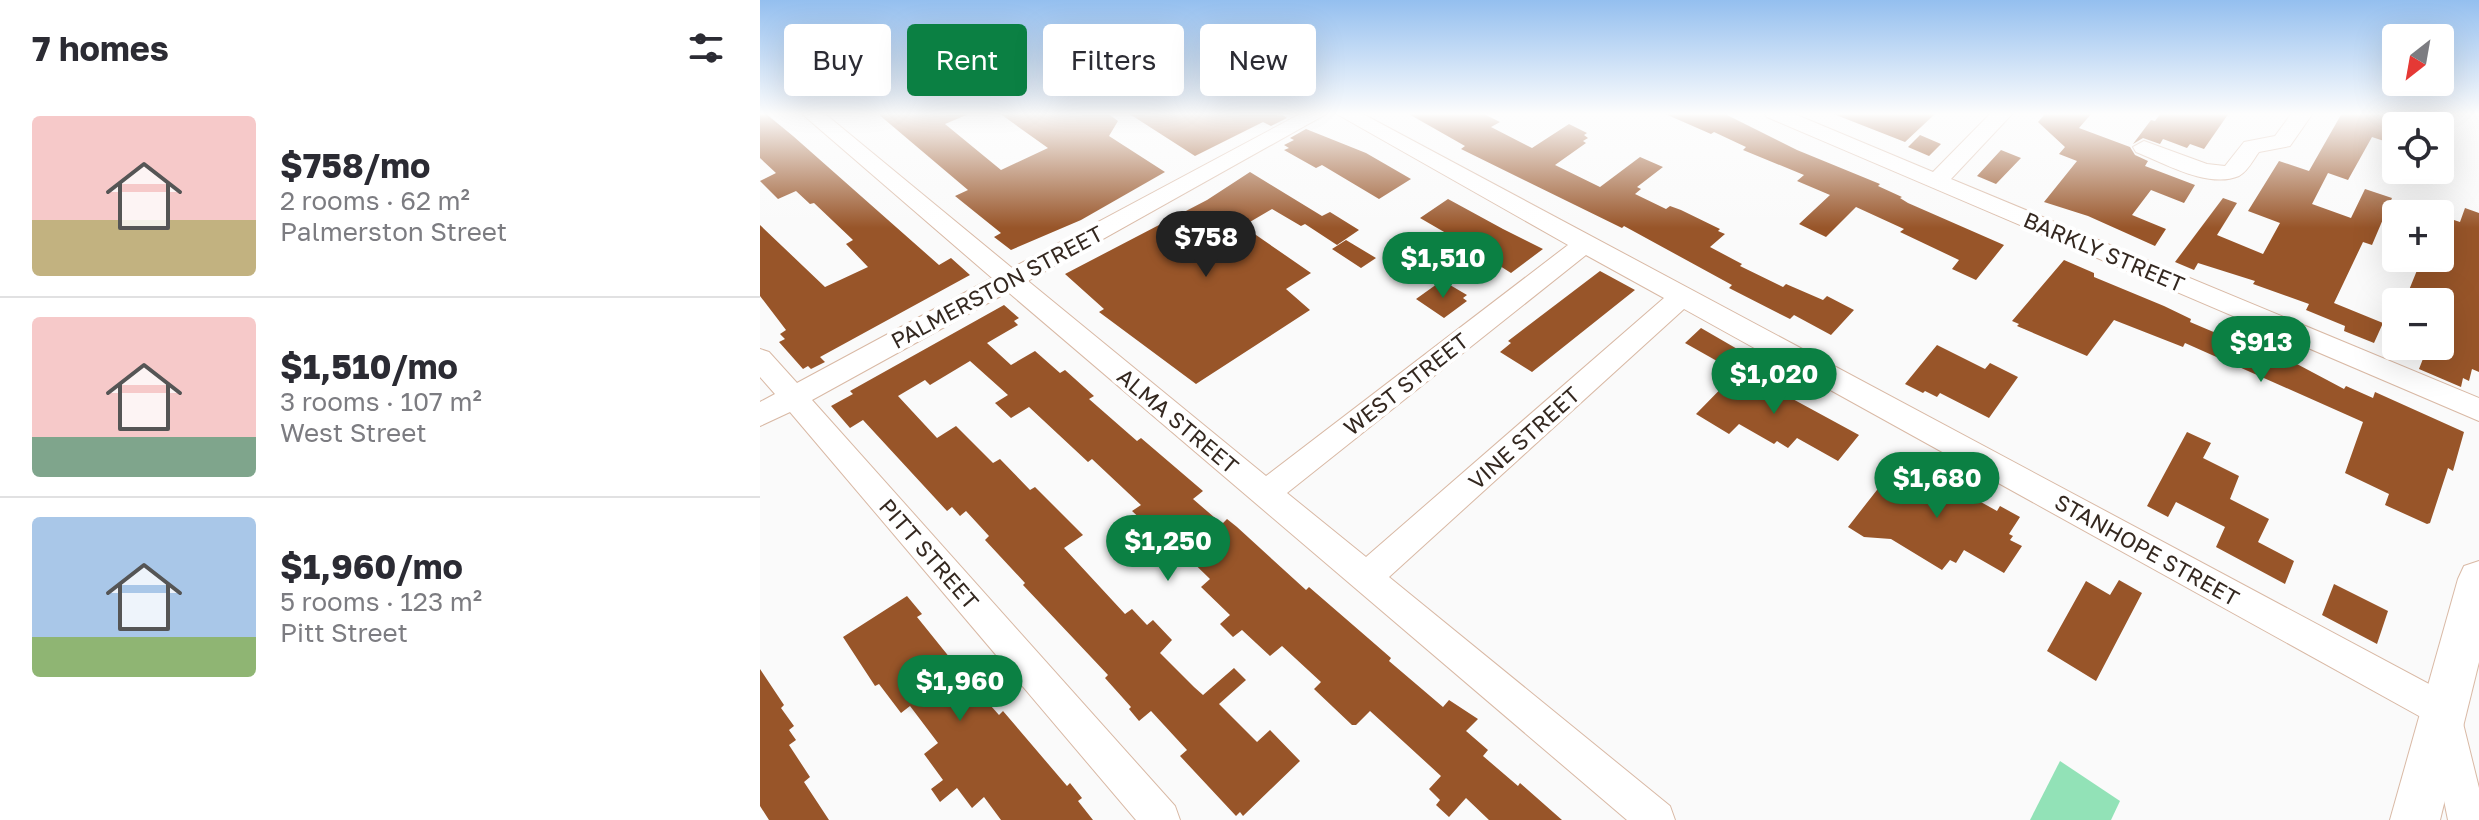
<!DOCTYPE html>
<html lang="en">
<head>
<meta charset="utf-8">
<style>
	:root { --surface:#fff; --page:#f2f2f3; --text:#2b2b33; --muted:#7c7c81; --line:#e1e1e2; --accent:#0b8043 }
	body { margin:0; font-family:"Golos Text",sans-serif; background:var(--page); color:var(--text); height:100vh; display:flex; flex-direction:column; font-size:30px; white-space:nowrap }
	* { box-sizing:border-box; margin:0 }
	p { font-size:26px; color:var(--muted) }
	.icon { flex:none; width:44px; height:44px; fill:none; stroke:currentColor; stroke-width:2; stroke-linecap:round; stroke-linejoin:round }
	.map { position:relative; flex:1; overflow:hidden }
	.side { display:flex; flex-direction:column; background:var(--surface); width:760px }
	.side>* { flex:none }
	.banner { position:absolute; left:24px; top:24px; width:760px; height:72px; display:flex; gap:16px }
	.needle { width:52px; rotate:211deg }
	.fabs { position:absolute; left:1622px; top:24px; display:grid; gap:16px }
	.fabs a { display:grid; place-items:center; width:72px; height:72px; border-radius:8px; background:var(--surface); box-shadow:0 8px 32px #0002; font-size:40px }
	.price { position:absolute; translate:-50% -68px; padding:0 18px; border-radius:28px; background:var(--accent); color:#fff; font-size:26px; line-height:52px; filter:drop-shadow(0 2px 4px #0008) }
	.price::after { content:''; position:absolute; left:50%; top:48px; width:24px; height:18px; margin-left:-12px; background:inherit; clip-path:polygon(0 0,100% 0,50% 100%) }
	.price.active { background:#222; color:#fff }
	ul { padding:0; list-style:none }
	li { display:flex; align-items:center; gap:24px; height:200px; padding:0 32px }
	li+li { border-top:2px solid var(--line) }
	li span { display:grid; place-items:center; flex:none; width:224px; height:160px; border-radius:8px; color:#555 }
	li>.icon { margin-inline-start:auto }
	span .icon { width:96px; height:96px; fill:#fffc; stroke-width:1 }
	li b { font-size:34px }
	h2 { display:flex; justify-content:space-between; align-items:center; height:96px; padding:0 32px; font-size:34px }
	.chip { padding:0 28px; border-radius:8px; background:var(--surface); box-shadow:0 8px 32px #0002; font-size:28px; line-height:72px }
	.chip.active { background:var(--accent); color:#fff }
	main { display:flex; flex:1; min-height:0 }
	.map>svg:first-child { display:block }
	.green { fill:#92e2b7 }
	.building { fill:#985529 }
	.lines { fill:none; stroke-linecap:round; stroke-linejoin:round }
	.minor-casing { stroke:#d9b9a5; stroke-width:2 }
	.major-casing { stroke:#d9b9a5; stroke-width:2 }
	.minor { fill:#fff; fill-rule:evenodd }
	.major { fill:#fff; fill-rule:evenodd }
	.labels { text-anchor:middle; stroke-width:8; stroke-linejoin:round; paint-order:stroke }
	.street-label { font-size:22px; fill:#342820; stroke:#fff }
</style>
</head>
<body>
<main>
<section class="side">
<h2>7 homes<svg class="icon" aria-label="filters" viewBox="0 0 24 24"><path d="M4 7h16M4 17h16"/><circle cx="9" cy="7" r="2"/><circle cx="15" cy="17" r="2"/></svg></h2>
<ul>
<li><span style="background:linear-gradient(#f6c9c9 65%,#c2b280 0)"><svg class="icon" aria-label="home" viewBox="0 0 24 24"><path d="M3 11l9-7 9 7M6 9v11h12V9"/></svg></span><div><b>$758/mo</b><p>2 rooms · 62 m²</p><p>Palmerston Street</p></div></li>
<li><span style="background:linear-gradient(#f6c9c9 75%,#7fa58c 0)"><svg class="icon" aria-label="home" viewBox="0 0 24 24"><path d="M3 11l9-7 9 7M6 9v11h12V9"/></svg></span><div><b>$1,510/mo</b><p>3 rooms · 107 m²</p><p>West Street</p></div></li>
<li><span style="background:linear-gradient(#a9c7e8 75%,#8fb573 0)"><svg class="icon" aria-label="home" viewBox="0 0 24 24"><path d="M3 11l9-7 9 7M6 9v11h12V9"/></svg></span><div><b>$1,960/mo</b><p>5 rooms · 123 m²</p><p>Pitt Street</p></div></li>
</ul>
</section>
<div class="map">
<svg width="1719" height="820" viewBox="0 0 1719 820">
	<rect width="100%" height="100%" fill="#fafafa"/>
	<!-- green -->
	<path class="green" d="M 1300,761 L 1360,801 L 1351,820 L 1270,820 Z"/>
	<!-- building -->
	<path class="building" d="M 0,113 L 5,113 L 33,136 L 179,265 L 191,258 L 210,275 L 60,357 L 65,362 L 51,369 L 48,366 L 43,369 L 19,342 L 25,339 L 20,334 L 26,330 L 0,296 L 0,225 L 65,287 L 108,267 L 86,244 L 93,240 L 54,203 L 50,204 L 36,191 L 18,199 L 0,181 L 16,173 L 0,158 Z
		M 117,113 L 211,113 L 185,124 L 241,170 L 288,148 L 239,113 L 347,113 L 358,121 L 349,136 L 405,172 L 321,220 L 251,250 L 234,237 L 241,233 L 195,196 L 208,190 Z
		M 368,113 L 520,113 L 527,118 L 511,126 L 503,122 L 435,156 Z
		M 647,113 L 722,113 L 740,122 L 731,127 L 772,148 L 809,124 L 827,133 L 824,135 L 828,138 L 823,141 L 826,143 L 795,165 L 840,187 L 880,157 L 903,167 L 877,187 L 881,189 L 875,194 L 906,209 L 910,206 L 921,210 L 960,229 L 958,231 L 965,234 L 950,247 L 982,264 L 980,266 L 1023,287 L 1026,284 L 1063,300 L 1067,296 L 1094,310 L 1071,335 L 1034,315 L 1030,319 L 969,288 L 972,285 L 864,226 L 862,228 L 701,149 L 705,146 Z
		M 903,113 L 963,113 L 1037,150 L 1120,184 L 1118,186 L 1142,197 L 1140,198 L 1148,203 L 1244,245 L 1216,280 L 1192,269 L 1199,260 L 1140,232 L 1144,229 L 1096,207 L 1066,237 L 1039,224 L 1070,195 L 1037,181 L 1044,175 L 983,150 L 986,147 L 954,132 L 951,134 Z
		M 1071,113 L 1176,113 L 1145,142 Z
		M 1286,113 L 1332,113 L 1319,128 L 1370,147 L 1375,155 L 1388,161 L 1385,166 L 1435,185 L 1424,203 L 1391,190 L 1372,215 L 1406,229 L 1395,246 L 1328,216 L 1284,202 L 1317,161 L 1299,154 L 1305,147 L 1278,122 Z
		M 1401,113 L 1469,113 L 1444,149 L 1430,144 L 1427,148 L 1403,139 L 1400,144 L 1383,138 L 1373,144 L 1391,120 L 1395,121 Z
		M 1582,113 L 1636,113 L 1636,145 L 1612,137 L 1588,180 L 1568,173 L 1552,204 L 1591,218 L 1605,189 L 1632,198 L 1612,245 L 1603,242 L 1574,303 L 1623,323 L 1614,343 L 1584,331 L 1585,326 L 1546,310 L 1549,304 L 1493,284 L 1495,281 L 1438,263 L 1434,270 L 1415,262 L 1463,198 L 1477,203 L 1457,235 L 1503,254 L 1520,223 L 1488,211 L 1519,161 L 1549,171 Z
		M 546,129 L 606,153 L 651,179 L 619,199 L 562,165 L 556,168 L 524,150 L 529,148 L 524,145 L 534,140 L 530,138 Z
		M 1160,135 L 1181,144 L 1169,156 L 1148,147 Z
		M 1241,150 L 1261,158 L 1236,184 L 1217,176 Z
		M 490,172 L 562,216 L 570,212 L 599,230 L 577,245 L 545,224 L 541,226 L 512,209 L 483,226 L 551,273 L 526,289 L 550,310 L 436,384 L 339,312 L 344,309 L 305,274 L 447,200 Z
		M 688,199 L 743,229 L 783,249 L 751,273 L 740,266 L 735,269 L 718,262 L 702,252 L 710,247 L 660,218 Z
		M 1705,208 L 1719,213 L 1719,372 L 1712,369 L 1709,381 L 1703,378 L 1701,387 L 1659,369 L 1668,346 L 1680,346 L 1680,302 L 1665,302 L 1647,295 L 1662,258 L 1680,264 L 1680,237 L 1688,218 L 1700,222 Z
		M 586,240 L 616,258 L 601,268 L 572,249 Z
		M 1304,260 L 1334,273 L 1334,277 L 1404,306 L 1431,319 L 1430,322 L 1463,336 L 1465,333 L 1482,340 L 1480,344 L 1516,360 L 1535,363 L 1584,389 L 1586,386 L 1613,398 L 1615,392 L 1704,432 L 1693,471 L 1688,468 L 1670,523 L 1667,524 L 1625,505 L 1629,494 L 1585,473 L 1603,422 L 1425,343 L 1423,347 L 1354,320 L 1327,356 L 1257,326 L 1259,324 L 1252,321 Z
		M 840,271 L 875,290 L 772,372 L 740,352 L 751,343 L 748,341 Z
		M 677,284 L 684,289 L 690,285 L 707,295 L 703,298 L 707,301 L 684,318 L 656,299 Z
		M 244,305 L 259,318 L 254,321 L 258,325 L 227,343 L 251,365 L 275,351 L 300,373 L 305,370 L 334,396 L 329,399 L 377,441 L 381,438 L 443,491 L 433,499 L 462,524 L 467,519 L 477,527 L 546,590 L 549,587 L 608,638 L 631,658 L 629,661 L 683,707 L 689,700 L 718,719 L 706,731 L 728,750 L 723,756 L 758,786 L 760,783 L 802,820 L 729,820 L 706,798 L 689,817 L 676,805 L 680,800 L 669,789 L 681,776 L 610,711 L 596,725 L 592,725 L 554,689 L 561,682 L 522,646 L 510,656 L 482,630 L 473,637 L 460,624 L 470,615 L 441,587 L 450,579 L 416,546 L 410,551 L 399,540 L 401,538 L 372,511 L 381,505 L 332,459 L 328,462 L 269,407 L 251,418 L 235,403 L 248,395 L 210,361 L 170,385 L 165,380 L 138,396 L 177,438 L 196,426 L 233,463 L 240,459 L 270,490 L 275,487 L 323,535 L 304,548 L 365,614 L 372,609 L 387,625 L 393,620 L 412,640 L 400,653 L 434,687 L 443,695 L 474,668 L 486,680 L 459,704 L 497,742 L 510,730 L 540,761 L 483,816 L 480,812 L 476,816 L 420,756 L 427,750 L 391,711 L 379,721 L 369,709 L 371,707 L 345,678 L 348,675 L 263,585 L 265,583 L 225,540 L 229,536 L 206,511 L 200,516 L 192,507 L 187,511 L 103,420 L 90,428 L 71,406 L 93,394 L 90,391 Z
		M 941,328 L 979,350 L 964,365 L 925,343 Z
		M 1177,345 L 1225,369 L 1230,363 L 1258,377 L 1229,418 L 1180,393 L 1177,397 L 1165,391 L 1163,393 L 1145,384 Z
		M 983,366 L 1008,380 L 1005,384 L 1099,435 L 1078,461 L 1037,438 L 1028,448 L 1017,441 L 1014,444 L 979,424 L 969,434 L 936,414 Z
		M 1427,432 L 1451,443 L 1443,458 L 1479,476 L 1470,499 L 1509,519 L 1498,542 L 1534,561 L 1525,584 L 1456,547 L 1465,527 L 1416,502 L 1408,517 L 1387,506 Z
		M 1142,458 L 1237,511 L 1240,506 L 1260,517 L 1249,534 L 1253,536 L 1250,540 L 1262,546 L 1244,573 L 1204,550 L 1196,563 L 1190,560 L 1182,570 L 1131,539 L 1104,537 L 1088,527 Z
		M 1359,580 L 1382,593 L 1336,681 L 1287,651 L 1326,581 L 1350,595 Z
		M 1574,584 L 1628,611 L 1617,644 L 1562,615 Z
		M 147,596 L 162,614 L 157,617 L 207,679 L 239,715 L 243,711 L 307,786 L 310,783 L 322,798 L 318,801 L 333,820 L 241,820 L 224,797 L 212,808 L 197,788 L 180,802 L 171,789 L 183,780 L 164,754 L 178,743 L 150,706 L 141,713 L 119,684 L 115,686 L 83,637 Z
		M 0,669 L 24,705 L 21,708 L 34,726 L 29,730 L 36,740 L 29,745 L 50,777 L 44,782 L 69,820 L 9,820 L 0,806 Z"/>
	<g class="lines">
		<!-- minor casing -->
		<g class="minor-casing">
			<path id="minor" d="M 41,113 L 64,113 L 252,268 L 542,113 L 568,113 L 268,281 L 506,476 L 808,245 L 575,113 L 601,113 L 1697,699 L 1719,788 L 1719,820 L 1688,820 L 1668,721 L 924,309 L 629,577 L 910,806 L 915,820 L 867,820 L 248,292 L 52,400 L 415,806 L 420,820 L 376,820 L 30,412 L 0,426 L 0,402 L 15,394 L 0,377 L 0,349 L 9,352 L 37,383 L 232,278 ZM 826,255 L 904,298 L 606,557 L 527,493 Z
				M 1004,113 L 1032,113 L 1173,172 L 1231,113 L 1253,113 L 1191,179 L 1719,398 L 1719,421 L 1007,117 Z
				M 1532,113 L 1553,113 L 1530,146 L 1499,152 C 1493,160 1488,171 1479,176 C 1448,189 1404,163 1376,152 L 1373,147 L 1384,141 L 1447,164 L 1465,166 L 1484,142 L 1515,136 Z"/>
		</g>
		<!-- major casing -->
		<g class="major-casing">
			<path id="major" d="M 1719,561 L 1719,662 L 1680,820 L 1630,820 L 1698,579 L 1704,566 Z"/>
		</g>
		<!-- minor -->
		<use href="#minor" class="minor"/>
		<!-- major -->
		<use href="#major" class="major"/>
	</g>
	<!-- sky -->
	<linearGradient id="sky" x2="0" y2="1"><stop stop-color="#94bfef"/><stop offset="0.5" stop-color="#fdfdfd"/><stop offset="1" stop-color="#fdfdfd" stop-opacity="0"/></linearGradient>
	<rect width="1719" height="228" fill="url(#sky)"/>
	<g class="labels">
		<!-- street labels -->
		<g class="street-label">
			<text transform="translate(1344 252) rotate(23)" y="8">BARKLY STREET</text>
			<text transform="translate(237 287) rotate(-28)" y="8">PALMERSTON STREET</text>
			<text transform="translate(646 384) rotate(-38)" y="8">WEST STREET</text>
			<text transform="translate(418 421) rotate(40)" y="8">ALMA STREET</text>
			<text transform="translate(764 438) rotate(-42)" y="8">VINE STREET</text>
			<text transform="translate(1387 550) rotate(29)" y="8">STANHOPE STREET</text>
			<text transform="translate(169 554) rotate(49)" y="8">PITT STREET</text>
		</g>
	</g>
</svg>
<div class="fabs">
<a><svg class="needle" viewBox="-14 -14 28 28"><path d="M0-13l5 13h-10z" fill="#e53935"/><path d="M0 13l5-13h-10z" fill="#7c7c81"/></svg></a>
<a><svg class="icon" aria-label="locate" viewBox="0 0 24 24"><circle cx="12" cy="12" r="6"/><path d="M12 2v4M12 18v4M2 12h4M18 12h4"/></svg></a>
<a>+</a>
<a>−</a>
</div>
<b class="price active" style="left:446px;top:279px">$758</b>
<b class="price" style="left:683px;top:300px">$1,510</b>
<b class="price" style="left:1501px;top:384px">$913</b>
<b class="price" style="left:1014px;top:416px">$1,020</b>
<b class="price" style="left:1177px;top:520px">$1,680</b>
<b class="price" style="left:408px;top:583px">$1,250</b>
<b class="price" style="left:200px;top:723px">$1,960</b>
<div class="banner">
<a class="chip">Buy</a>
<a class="chip active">Rent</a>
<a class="chip">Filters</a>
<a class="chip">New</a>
</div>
</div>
</main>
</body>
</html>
